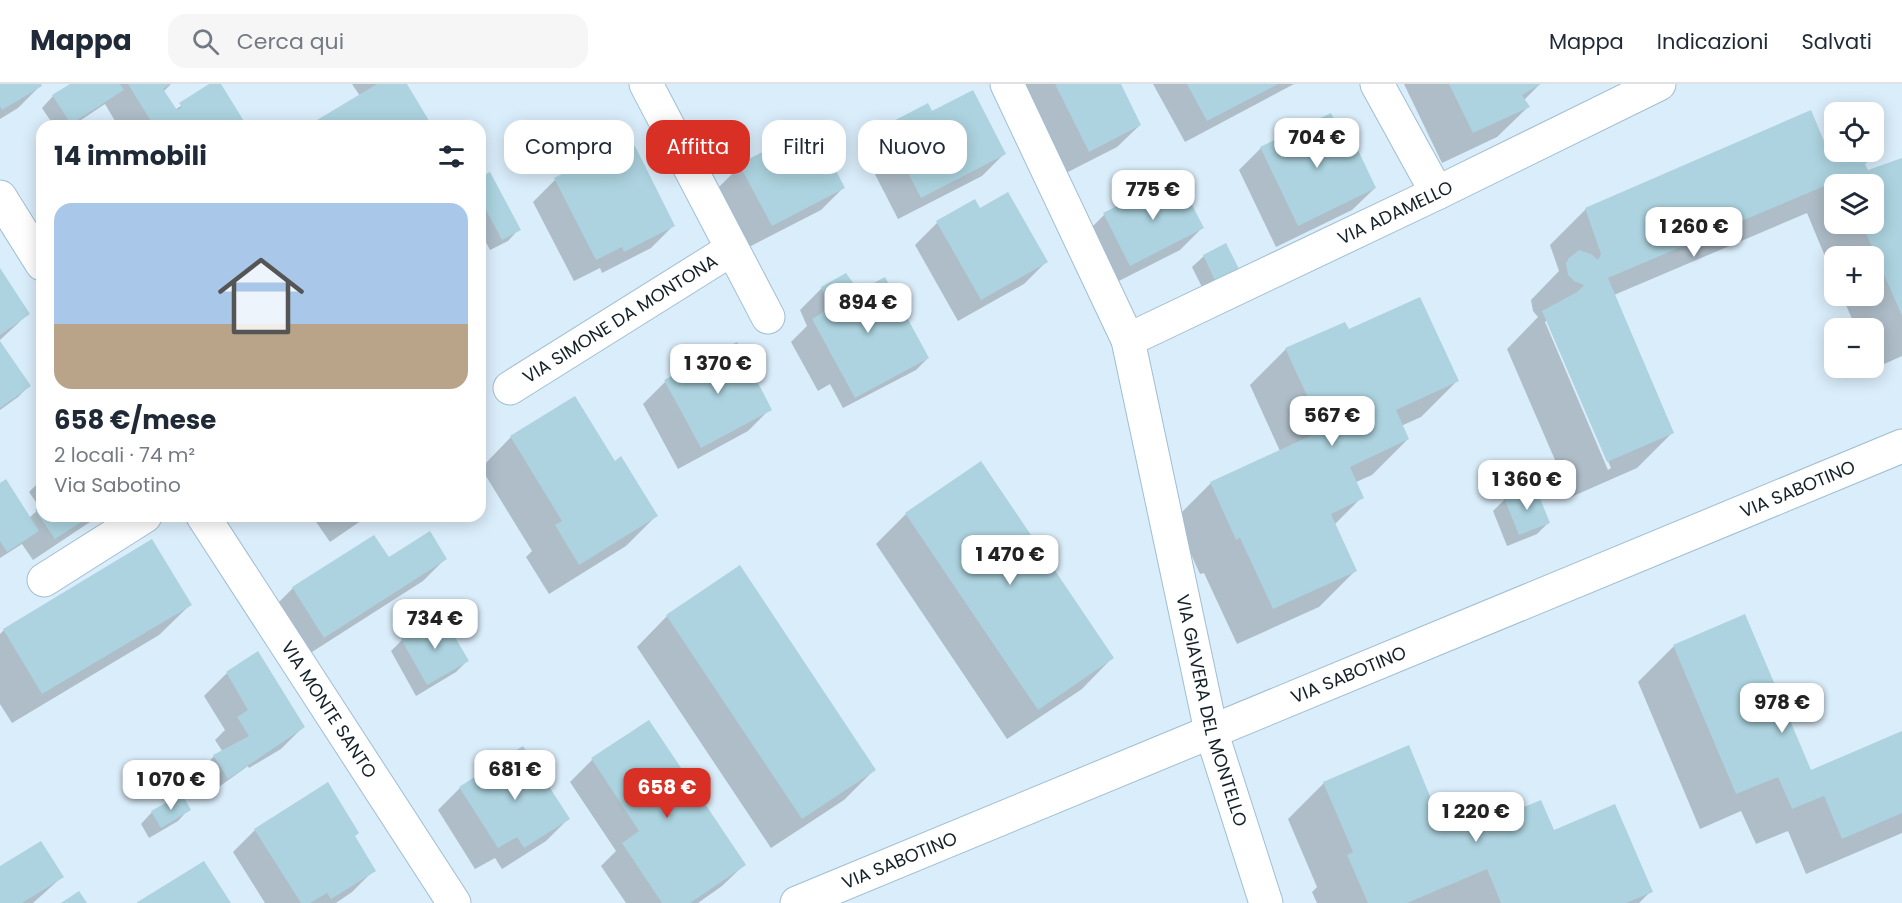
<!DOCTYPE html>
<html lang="it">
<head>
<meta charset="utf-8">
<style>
	:root { --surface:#fff; --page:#f6f6f7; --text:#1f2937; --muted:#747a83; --line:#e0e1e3; --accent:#d93025 }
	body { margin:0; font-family:Poppins,sans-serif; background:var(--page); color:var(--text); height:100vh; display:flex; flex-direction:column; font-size:22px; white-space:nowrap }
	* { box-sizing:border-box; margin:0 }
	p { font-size:20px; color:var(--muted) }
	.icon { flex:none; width:33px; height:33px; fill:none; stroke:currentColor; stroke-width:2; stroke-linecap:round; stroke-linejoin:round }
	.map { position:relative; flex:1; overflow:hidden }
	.details { position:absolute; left:36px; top:36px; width:450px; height:402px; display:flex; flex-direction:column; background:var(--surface); border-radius:18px; box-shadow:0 3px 15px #0003 }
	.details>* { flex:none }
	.banner { position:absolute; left:504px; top:36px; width:570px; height:54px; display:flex; gap:12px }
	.controls { position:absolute; left:1824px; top:18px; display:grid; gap:12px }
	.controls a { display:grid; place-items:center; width:60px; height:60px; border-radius:12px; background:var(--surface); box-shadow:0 3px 15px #0003; font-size:30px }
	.price { position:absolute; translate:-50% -51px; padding:0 14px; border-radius:12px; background:#fff; color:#222; font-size:20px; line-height:39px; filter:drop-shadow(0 2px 3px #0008) }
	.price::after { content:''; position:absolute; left:50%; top:36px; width:18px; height:14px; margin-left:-9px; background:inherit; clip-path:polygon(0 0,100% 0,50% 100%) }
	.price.on { background:var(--accent); color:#fff }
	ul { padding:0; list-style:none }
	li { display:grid; align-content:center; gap:12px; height:318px; padding:0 18px }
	li span { display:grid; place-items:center; height:186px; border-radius:18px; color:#555 }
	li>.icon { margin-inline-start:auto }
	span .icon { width:108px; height:108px; fill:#fffc; stroke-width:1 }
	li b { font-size:26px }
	h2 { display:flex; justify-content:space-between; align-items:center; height:72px; padding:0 18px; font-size:26px }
	.pill { padding:0 21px; border-radius:18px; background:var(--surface); box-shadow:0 3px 15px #0003; font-size:21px; line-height:54px }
	.pill.on { background:var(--accent); color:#fff }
	header { display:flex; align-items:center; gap:36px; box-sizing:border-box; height:84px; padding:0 30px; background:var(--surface); border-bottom:2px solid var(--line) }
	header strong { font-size:28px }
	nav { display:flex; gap:33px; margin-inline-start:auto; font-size:21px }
	.search { width:420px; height:54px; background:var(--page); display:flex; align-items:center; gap:15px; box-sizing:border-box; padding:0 21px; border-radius:18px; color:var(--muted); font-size:22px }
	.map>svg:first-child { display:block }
	.shadow { fill:#0003; fill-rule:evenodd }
	.building { fill:#acd3df }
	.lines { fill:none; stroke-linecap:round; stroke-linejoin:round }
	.minor-casing { stroke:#9fbed3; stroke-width:35 }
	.minor { stroke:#fff; stroke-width:33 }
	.labels { text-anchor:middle; stroke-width:4.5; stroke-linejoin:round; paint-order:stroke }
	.street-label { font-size:18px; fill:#152128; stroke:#daedfa }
</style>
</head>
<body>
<header>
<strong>Mappa</strong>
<div class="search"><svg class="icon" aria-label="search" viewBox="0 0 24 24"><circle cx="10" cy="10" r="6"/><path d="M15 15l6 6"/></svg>Cerca qui</div>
<nav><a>Mappa</a><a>Indicazioni</a><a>Salvati</a></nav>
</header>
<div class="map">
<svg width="1902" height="819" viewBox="0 0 1902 819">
	<rect width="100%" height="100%" fill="#daedfa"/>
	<!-- shadow -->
	<path class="shadow" d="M 0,0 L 39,0 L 40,2 L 18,24 L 0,35 Z
		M 73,0 L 171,0 L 163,8 L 175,26 L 212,0 L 219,0 L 245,42 L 118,42 L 105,20 L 72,42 L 54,42 L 42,24 L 53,12 Z
		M 352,0 L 406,0 L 427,42 L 310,42 L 360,12 Z
		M 1022,0 L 1119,0 L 1140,41 L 1117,63 L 1066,89 Z
		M 1153,0 L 1294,0 L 1185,58 Z
		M 1404,0 L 1540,0 L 1524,16 L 1528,23 L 1497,53 L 1442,79 Z
		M 928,21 L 932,29 L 1004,70 L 982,92 L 898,135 L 862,65 L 884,43 Z
		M 812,44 L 843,104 L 821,126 L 749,163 L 718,104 L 740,82 Z
		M 1261,64 L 1375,104 L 1352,126 L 1276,163 L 1239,86 Z
		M 1839,68 L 1871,68 L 1868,75 L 1863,80 L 1867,88 L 1902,76 L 1902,272 L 1873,285 L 1874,244 L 1856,244 L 1842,212 L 1874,212 L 1874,172 L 1834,172 L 1834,194 L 1807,129 L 1614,211 L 1673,348 L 1637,384 L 1571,413 L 1507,265 L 1538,233 L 1533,227 L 1531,216 L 1559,187 L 1550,161 L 1586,125 L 1831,76 ZM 1834,100 L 1874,100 L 1874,140 L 1834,140 ZM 1547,236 L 1611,384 L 1608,386 L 1545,238 Z
		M 480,94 L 519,145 L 508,157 L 490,166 L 480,147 Z
		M 1176,94 L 1202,144 L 1180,166 L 1107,203 L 1082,153 L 1104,131 Z
		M 555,96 L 673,142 L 651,164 L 602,189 L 600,184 L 574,197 L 533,118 Z
		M 937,139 L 1046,178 L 1024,200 L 958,237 L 915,161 Z
		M 1204,172 L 1241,193 L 1208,215 L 1192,183 Z
		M 0,187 L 28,230 L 0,256 Z
		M 822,204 L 858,209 L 928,274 L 916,286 L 843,324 L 830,300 L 818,307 L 791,258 L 807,242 L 800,226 Z
		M 1348,247 L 1457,297 L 1421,333 L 1401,342 L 1408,355 L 1372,391 L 1356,398 L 1362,413 L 1334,441 L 1355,487 L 1319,523 L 1237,560 L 1204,489 L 1200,490 L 1175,435 L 1211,399 L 1280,367 L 1250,301 L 1286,265 Z
		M 0,260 L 29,302 L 18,313 L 0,326 Z
		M 665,298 L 770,325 L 748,347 L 678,385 L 643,320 Z
		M 511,353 L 656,432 L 626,462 L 549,510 L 526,473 L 532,467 L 481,384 Z
		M 42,395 L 42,432 L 99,432 L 33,476 L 22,460 L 0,474 L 0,400 L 29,434 L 40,424 L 29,408 Z
		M 1505,415 L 1549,438 L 1537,450 L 1507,462 L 1493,427 Z
		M 906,430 L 1112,574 L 1082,605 L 1007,655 L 876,460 Z
		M 312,432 L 368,432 L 330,458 Z
		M 388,475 L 445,475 L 423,497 L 301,575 L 271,526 L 293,504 Z
		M 190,521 L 159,551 L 12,639 L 0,620 L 0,550 L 4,546 Z
		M 667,532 L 874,686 L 844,716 L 771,764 L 637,563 Z
		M 402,556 L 467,577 L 456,588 L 416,612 L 391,567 Z
		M 1674,562 L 1810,687 L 1902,648 L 1902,749 L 1806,790 L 1788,747 L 1756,760 L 1741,727 L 1700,745 L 1638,598 Z
		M 258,570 L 303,643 L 281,665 L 249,684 L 248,682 L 216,705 L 203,684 L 214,672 L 223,668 L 215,656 L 225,646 L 204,612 L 226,590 Z
		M 649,638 L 745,780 L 722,802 L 698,819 L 626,819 L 601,782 L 616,767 L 570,698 L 592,676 Z
		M 522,664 L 568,735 L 546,757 L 502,785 L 495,774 L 475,785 L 438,726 L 460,704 Z
		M 1324,699 L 1433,724 L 1480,743 L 1553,748 L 1651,807 L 1639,819 L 1317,819 L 1312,808 L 1317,803 L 1288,735 Z
		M 189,725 L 178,737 L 149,754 L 141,740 L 152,728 Z
		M 255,746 L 353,753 L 374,786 L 352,808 L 336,819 L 265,819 L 233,768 Z
		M 0,784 L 62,793 L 33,819 L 0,819 Z"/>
	<!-- building -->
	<path class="building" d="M 0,0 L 41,0 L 42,2 L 2,26 L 0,22 Z
		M 70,0 L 120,0 L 124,6 L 71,40 L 52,11 Z
		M 128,0 L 170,0 L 163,5 L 177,26 L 182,23 L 179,19 L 209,0 L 221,0 L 247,42 L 154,42 Z
		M 377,0 L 407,0 L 431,40 L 428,42 L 307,42 Z
		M 1055,0 L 1121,0 L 1141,41 L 1089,68 Z
		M 1187,0 L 1278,0 L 1207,37 Z
		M 1449,0 L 1541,0 L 1522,11 L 1530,23 L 1473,49 Z
		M 973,6 L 1006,70 L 921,114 L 884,42 L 928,19 L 932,27 Z
		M 1811,26 L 1832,76 L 1843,71 L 1844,68 L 1873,68 L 1870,76 L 1865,80 L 1868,86 L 1902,74 L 1902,232 L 1862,140 L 1874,140 L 1874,100 L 1846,100 L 1843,94 L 1608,194 L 1674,349 L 1607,378 L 1542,227 L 1577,208 L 1584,201 L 1574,197 L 1568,191 L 1566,179 L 1569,174 L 1579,166 L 1591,170 L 1598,176 L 1601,170 L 1585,124 Z
		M 1331,29 L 1350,67 L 1357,64 L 1376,104 L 1298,142 L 1260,63 Z
		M 813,42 L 845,104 L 772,142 L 739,80 Z
		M 635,62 L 675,142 L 624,168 L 622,163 L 596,176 L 554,94 L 594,74 L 597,79 Z
		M 490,88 L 521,146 L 502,156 L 480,115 L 480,93 Z
		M 1177,92 L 1204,144 L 1130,182 L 1103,129 Z
		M 1008,108 L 1048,178 L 981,216 L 936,137 L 975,115 L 980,124 Z
		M 1226,159 L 1243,193 L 1219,205 L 1203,171 Z
		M 0,184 L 30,230 L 0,251 Z
		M 846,189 L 859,207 L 885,193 L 929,274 L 855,314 L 812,235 L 831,223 L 821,203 Z
		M 1420,213 L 1459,297 L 1396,326 L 1409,355 L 1350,383 L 1364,414 L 1331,430 L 1357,487 L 1273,525 L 1240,454 L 1236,456 L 1210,398 L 1323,346 L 1285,264 L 1345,238 L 1349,245 Z
		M 0,257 L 31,302 L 0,324 Z
		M 737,258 L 772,326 L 701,364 L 664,296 Z
		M 575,312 L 615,377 L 621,372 L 658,432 L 579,481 L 555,441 L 562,437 L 510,352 Z
		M 981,377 L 1114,574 L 1038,626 L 905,429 Z
		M 6,395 L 39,447 L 7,468 L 0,457 L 0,399 Z
		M 1535,402 L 1550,439 L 1519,451 L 1504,414 Z
		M 42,421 L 42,432 L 90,432 L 55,455 L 35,426 Z
		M 430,447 L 447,475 L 324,554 L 292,503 L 374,451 L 389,473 Z
		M 152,455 L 192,521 L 42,610 L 3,545 Z
		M 740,481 L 876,686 L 802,735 L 666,531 Z
		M 1745,530 L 1811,686 L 1902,647 L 1902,729 L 1842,755 L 1824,712 L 1792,725 L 1778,693 L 1736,710 L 1673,561 Z
		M 442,531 L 469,577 L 427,601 L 401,555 Z
		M 258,567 L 305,643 L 228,695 L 213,671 L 249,652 L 237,633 L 248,626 L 226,588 Z
		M 649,636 L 746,781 L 690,819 L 662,819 L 622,759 L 639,747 L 591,674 Z
		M 1409,661 L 1434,722 L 1466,709 L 1481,741 L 1541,716 L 1554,746 L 1615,720 L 1653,808 L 1626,819 L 1501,819 L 1487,785 L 1407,819 L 1368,819 L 1347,771 L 1353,768 L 1323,698 Z
		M 523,662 L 570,735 L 524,764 L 517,753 L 498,764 L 459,703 Z
		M 328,698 L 359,749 L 355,752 L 376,787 L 331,815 L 327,809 L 310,819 L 301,819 L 254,745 Z
		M 182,710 L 191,726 L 161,744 L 151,727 Z
		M 41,757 L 64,793 L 22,819 L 0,819 L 0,782 Z
		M 204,777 L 231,819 L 136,819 Z
		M 79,807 L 87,819 L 61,819 Z"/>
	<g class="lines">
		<!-- minor casing -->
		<g class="minor-casing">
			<g id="minor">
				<path d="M 646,0 L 768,233"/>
				<path id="s1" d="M 1007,0 L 1128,256 L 1211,647 L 1266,819"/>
				<path d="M 1377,0 L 1437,109"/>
				<path d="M 0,113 L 42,180"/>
				<path id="s2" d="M 1128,256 L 1437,109 L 1659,0"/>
				<path id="s3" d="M 510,304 L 732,165"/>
				<path id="s4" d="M 203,432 L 454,819"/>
				<path d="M 44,496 L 145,432"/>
				<path id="s5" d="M 797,819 L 1902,362"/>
			</g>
		</g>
		<!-- minor -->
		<use href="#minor" class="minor"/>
	</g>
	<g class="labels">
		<!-- street labels -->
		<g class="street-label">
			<text dy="6" stroke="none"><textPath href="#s2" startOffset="296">VIA ADAMELLO</textPath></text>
			<text dy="6" stroke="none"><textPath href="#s3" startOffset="130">VIA SIMONE DA MONTONA</textPath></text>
			<text dy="6" stroke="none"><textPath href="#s5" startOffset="1083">VIA SABOTINO</textPath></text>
			<text dy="6" stroke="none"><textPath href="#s5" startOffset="597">VIA SABOTINO</textPath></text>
			<text dy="6" stroke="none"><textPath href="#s4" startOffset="231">VIA MONTE SANTO</textPath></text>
			<text dy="6" stroke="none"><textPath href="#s1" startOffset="663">VIA GIAVERA DEL MONTELLO</textPath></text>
			<text dy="6" stroke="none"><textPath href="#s5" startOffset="111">VIA SABOTINO</textPath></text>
		</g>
	</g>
</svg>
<div class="controls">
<a><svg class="icon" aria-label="locate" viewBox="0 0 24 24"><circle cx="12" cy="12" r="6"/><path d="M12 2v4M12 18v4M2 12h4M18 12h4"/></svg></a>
<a><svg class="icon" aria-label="layers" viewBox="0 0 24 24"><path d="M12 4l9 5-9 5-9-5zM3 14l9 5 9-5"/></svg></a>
<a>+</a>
<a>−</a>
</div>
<b class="price" style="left:1317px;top:85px">704 €</b>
<b class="price" style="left:1153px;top:137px">775 €</b>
<b class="price" style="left:1694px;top:174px">1 260 €</b>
<b class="price" style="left:868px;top:250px">894 €</b>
<b class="price" style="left:718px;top:311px">1 370 €</b>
<b class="price" style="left:1332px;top:363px">567 €</b>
<b class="price" style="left:1527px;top:427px">1 360 €</b>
<b class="price" style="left:1010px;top:502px">1 470 €</b>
<b class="price" style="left:435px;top:566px">734 €</b>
<b class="price" style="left:1782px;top:650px">978 €</b>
<b class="price" style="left:515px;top:717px">681 €</b>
<b class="price" style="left:171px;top:727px">1 070 €</b>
<b class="price on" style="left:667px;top:735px">658 €</b>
<b class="price" style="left:1476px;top:759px">1 220 €</b>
<div class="banner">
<a class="pill">Compra</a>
<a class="pill on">Affitta</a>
<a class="pill">Filtri</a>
<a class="pill">Nuovo</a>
</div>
<section class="details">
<h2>14 immobili<svg class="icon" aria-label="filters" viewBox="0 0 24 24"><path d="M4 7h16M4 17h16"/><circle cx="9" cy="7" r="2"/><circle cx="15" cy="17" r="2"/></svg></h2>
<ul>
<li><span style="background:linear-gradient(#a9c7e8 65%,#b9a48a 0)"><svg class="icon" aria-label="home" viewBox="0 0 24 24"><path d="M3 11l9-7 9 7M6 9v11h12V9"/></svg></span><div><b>658 €/mese</b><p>2 locali · 74 m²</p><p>Via Sabotino</p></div></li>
</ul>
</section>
</div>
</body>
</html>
